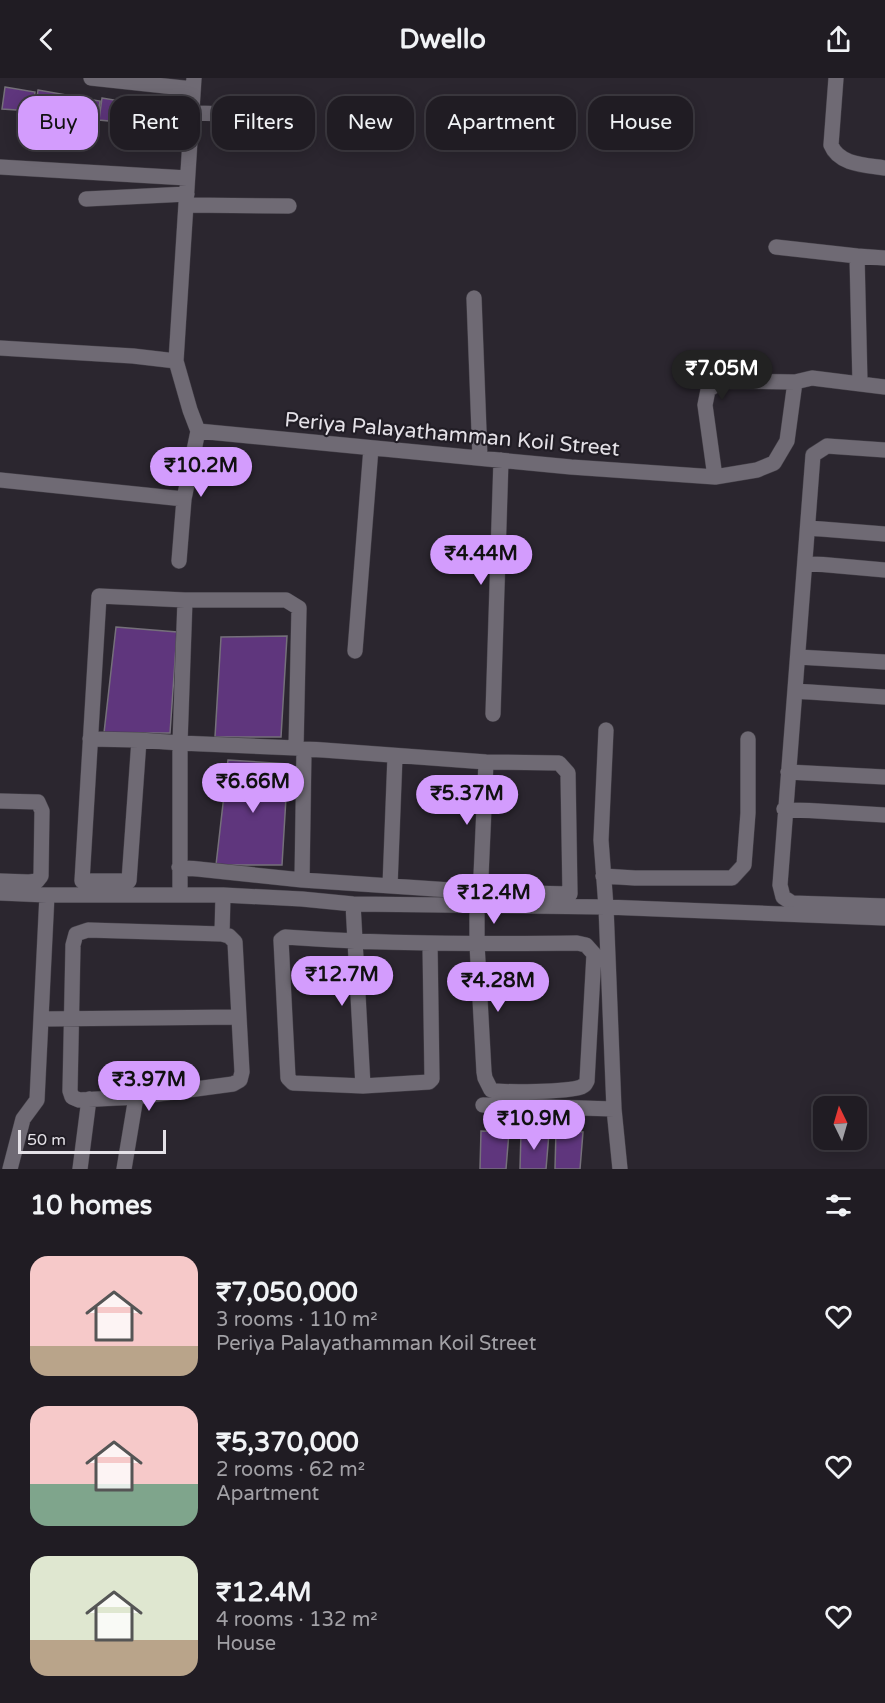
<!DOCTYPE html>
<html lang="en">
<head>
<meta charset="utf-8">
<style>
	:root { --surface:#201c23; --page:#2d2930; --text:#f1f3f6; --muted:#a2a1a6; --line:#3d3a41; --accent:#d39cfd }
	body { margin:0; font-family:"Varela Round",sans-serif; background:var(--page); color:var(--text); height:100vh; display:flex; flex-direction:column; font-size:22px; white-space:nowrap }
	* { box-sizing:border-box; margin:0 }
	p { font-size:20px; color:var(--muted) }
	.icon { flex:none; width:33px; height:33px; fill:none; stroke:currentColor; stroke-width:2; stroke-linecap:round; stroke-linejoin:round }
	.map { position:relative; height:1091px; overflow:hidden }
	.panel { display:flex; flex-direction:column; background:var(--surface); flex:1 }
	.panel>* { flex:none }
	.guide { position:absolute; left:18px; top:18px; width:849px; height:54px; display:flex; gap:12px }
	.needle { width:39px; rotate:355deg }
	.buttons { position:absolute; left:813px; top:1018px; display:grid; gap:12px }
	.buttons a { display:grid; place-items:center; width:54px; height:54px; border-radius:12px; background:var(--surface); box-shadow:0 3px 15px #0003,0 0 0 2px var(--line); font-size:30px }
	.scale { position:absolute; left:18px; bottom:15px; width:148px; box-sizing:border-box; padding-left:6px; border:3px solid #e4e1e7; border-top:0; font-size:16px; line-height:21px; white-space:nowrap; color:#e4e1e7; -webkit-text-stroke:4px #211d25; paint-order:stroke }
	.price { position:absolute; translate:-50% -51px; padding:0 14px; border-radius:21px; background:var(--accent); color:#111; font-size:20px; line-height:39px; filter:drop-shadow(0 2px 3px #0008) }
	.price::after { content:''; position:absolute; left:50%; top:36px; width:18px; height:14px; margin-left:-9px; background:inherit; clip-path:polygon(0 0,100% 0,50% 100%) }
	.price.selected { background:#222; color:#fff }
	ul { padding:0; list-style:none }
	li { display:flex; align-items:center; gap:18px; height:150px; padding:0 30px }
	li span { display:grid; place-items:center; flex:none; width:168px; height:120px; border-radius:18px; color:#555 }
	li>.icon { margin-inline-start:auto }
	span .icon { width:72px; height:72px; fill:#fffc; stroke-width:1 }
	li b { font-size:26px }
	h2 { display:flex; justify-content:space-between; align-items:center; height:72px; padding:0 30px; font-size:26px }
	.tag { padding:0 21px; border-radius:18px; background:var(--surface); box-shadow:0 3px 15px #0003,0 0 0 2px var(--line); font-size:21px; line-height:54px }
	.tag.selected { background:var(--accent); color:#111 }
	header { display:flex; justify-content:space-between; align-items:center; height:78px; padding:0 30px; background:var(--surface); font-size:27px; font-weight:700 }
	.map>svg:first-child { display:block }
	.building { fill:#5f367d; stroke:#75707a; stroke-width:1.5 }
	.lines { fill:none; stroke-linecap:round; stroke-linejoin:round }
	.minor-casing { stroke:#454149; stroke-width:16 }
	.minor { stroke:#6f6a74; stroke-width:15 }
	.labels { text-anchor:middle; stroke-width:4.5; stroke-linejoin:round; paint-order:stroke }
	.street-label { font-size:21px; fill:#e4e1e7; stroke:#211d25 }
</style>
</head>
<body>
<header><svg class="icon" aria-label="back" viewBox="0 0 24 24"><path d="M15 5l-7 7 7 7"/></svg>Dwello<svg class="icon" aria-label="share" viewBox="0 0 24 24"><path d="M12 15V3M7 8l5-5 5 5M5 13v7h14v-7"/></svg></header>
<div class="map">
<svg width="885" height="1091" viewBox="0 0 885 1091">
	<rect width="100%" height="100%" fill="#2b262f"/>
	<!-- building -->
	<path class="building" d="M 5,9 L 35,14 L 32,33 L 2,31 Z
		M 38,12 L 67,17 L 65,37 L 35,34 Z
		M 70,18 L 100,23 L 97,42 L 67,39 Z
		M 102,20 L 132,25 L 129,45 L 99,42 Z
		M 116,549 L 177,554 L 170,655 L 104,655 Z
		M 287,558 L 281,659 L 215,659 L 221,559 Z
		M 228,682 L 288,686 L 282,787 L 216,787 Z
		M 556,1052 L 583,1054 L 580,1091 L 555,1091 Z
		M 481,1053 L 509,1054 L 506,1091 L 480,1091 Z
		M 521,1054 L 549,1055 L 546,1091 L 520,1091 Z"/>
	<g class="lines">
		<!-- minor casing -->
		<g class="minor-casing">
			<path id="minor" d="M 91,0 L 193,11
				M 836,0 L 831,67 C 839,87 866,87 885,90
				M 192,34 L 287,41
				M 0,89 L 187,100
				M 86,121 L 187,116
				M 186,127 L 289,128
				M 776,169 L 857,178
				M 474,220 L 480,380
				M 0,270 L 133,278 L 176,283 L 190,332 L 198,353 L 571,389 L 715,399 L 757,392 L 774,385 L 787,363 L 795,304
				M 176,283 L 194,0
				M 860,305 L 857,178 L 885,180
				M 885,372 L 827,368 L 813,377 L 780,807 L 783,819 L 792,825 L 885,828
				M 715,399 L 705,327 L 708,312 L 722,303 L 795,304 L 812,300 L 885,309
				M 0,402 L 184,421
				M 809,450 L 885,456
				M 179,483 L 184,421 L 198,353
				M 806,485 L 885,492
				M 355,573 L 371,370
				M 798,579 L 885,584
				M 795,613 L 885,619
				M 493,636 L 501,382
				M 606,652 L 601,762 L 606,829 L 614,1031 L 620,1091
				M 90,661 L 139,662 L 180,665 L 296,670 L 486,684 L 559,685 L 568,695 L 570,816 L 480,814 L 302,802 L 179,789
				M 139,662 L 129,803 L 82,803 L 99,518 L 185,522 L 286,522 L 299,530 L 296,670
				M 788,694 L 885,699
				M 0,723 L 38,724 L 42,733 L 41,798 L 37,803 L 29,804 L 0,803
				M 784,731 L 885,737
				M 603,798 L 635,800 L 732,800 L 744,787 L 748,735 L 748,661
				M 302,802 L 304,672
				M 390,808 L 395,678
				M 0,815 L 47,817 L 223,817 L 302,821 L 353,826 L 606,829 L 885,840
				M 180,816 L 180,665 L 185,522
				M 480,821 L 486,684
				M 353,826 L 363,1008
				M 222,856 L 223,817
				M 430,866 L 432,1001 L 429,1004 L 363,1008 L 293,1005 L 288,1000 L 281,862 L 285,859 C 383,866 479,866 577,865 L 586,867 L 594,876 L 587,1003 C 585,1007 585,1007 581,1009 C 567,1014 505,1015 491,1012 L 485,1000 L 484,994 L 477,866 L 477,828
				M 42,941 L 239,939 L 235,864 L 229,858 L 222,856 L 88,852 L 76,856 L 73,867 L 70,1013 L 72,1019 L 79,1022 L 136,1019 L 233,1006 L 240,1002 L 242,994 L 239,939
				M 483,1027 L 614,1031
				M 10,1091 L 23,1041 L 37,1022 L 47,817
				M 80,1091 L 89,1021
				M 124,1091 L 136,1019"/>
		</g>
		<!-- minor -->
		<use href="#minor" class="minor"/>
	</g>
	<g class="labels">
		<!-- street labels -->
		<g class="street-label">
			<text transform="translate(452 356) rotate(5)" y="7">Periya Palayathamman Koil Street</text>
		</g>
	</g>
</svg>
<div class="buttons">
<a><svg class="needle" viewBox="-14 -14 28 28"><path d="M0-13l5 13h-10z" fill="#e53935"/><path d="M0 13l5-13h-10z" fill="#a2a1a6"/></svg></a>
</div>
<div class="scale">50 m</div>
<b class="price selected" style="left:722px;top:323px">₹7.05M</b>
<b class="price" style="left:201px;top:420px">₹10.2M</b>
<b class="price" style="left:481px;top:508px">₹4.44M</b>
<b class="price" style="left:253px;top:736px">₹6.66M</b>
<b class="price" style="left:467px;top:748px">₹5.37M</b>
<b class="price" style="left:494px;top:847px">₹12.4M</b>
<b class="price" style="left:342px;top:929px">₹12.7M</b>
<b class="price" style="left:498px;top:935px">₹4.28M</b>
<b class="price" style="left:149px;top:1034px">₹3.97M</b>
<b class="price" style="left:534px;top:1073px">₹10.9M</b>
<div class="guide">
<a class="tag selected">Buy</a>
<a class="tag">Rent</a>
<a class="tag">Filters</a>
<a class="tag">New</a>
<a class="tag">Apartment</a>
<a class="tag">House</a>
</div>
</div>
<section class="panel">
<h2>10 homes<svg class="icon" aria-label="filters" viewBox="0 0 24 24"><path d="M4 7h16M4 17h16"/><circle cx="9" cy="7" r="2"/><circle cx="15" cy="17" r="2"/></svg></h2>
<ul>
<li><span style="background:linear-gradient(#f6c9c9 75%,#b9a48a 0)"><svg class="icon" aria-label="home" viewBox="0 0 24 24"><path d="M3 11l9-7 9 7M6 9v11h12V9"/></svg></span><div><b>₹7,050,000</b><p>3 rooms · 110 m²</p><p>Periya Palayathamman Koil Street</p></div><svg class="icon" aria-label="heart" viewBox="0 0 24 24"><path d="M12 20l-8-8c-3-5 5-10 8-4 3-6 11-1 8 4z"/></svg></li>
<li><span style="background:linear-gradient(#f6c9c9 65%,#7fa58c 0)"><svg class="icon" aria-label="home" viewBox="0 0 24 24"><path d="M3 11l9-7 9 7M6 9v11h12V9"/></svg></span><div><b>₹5,370,000</b><p>2 rooms · 62 m²</p><p>Apartment</p></div><svg class="icon" aria-label="heart" viewBox="0 0 24 24"><path d="M12 20l-8-8c-3-5 5-10 8-4 3-6 11-1 8 4z"/></svg></li>
<li><span style="background:linear-gradient(#dfe7d0 70%,#b9a48a 0)"><svg class="icon" aria-label="home" viewBox="0 0 24 24"><path d="M3 11l9-7 9 7M6 9v11h12V9"/></svg></span><div><b>₹12.4M</b><p>4 rooms · 132 m²</p><p>House</p></div><svg class="icon" aria-label="heart" viewBox="0 0 24 24"><path d="M12 20l-8-8c-3-5 5-10 8-4 3-6 11-1 8 4z"/></svg></li>
</ul>
</section>
</body>
</html>
